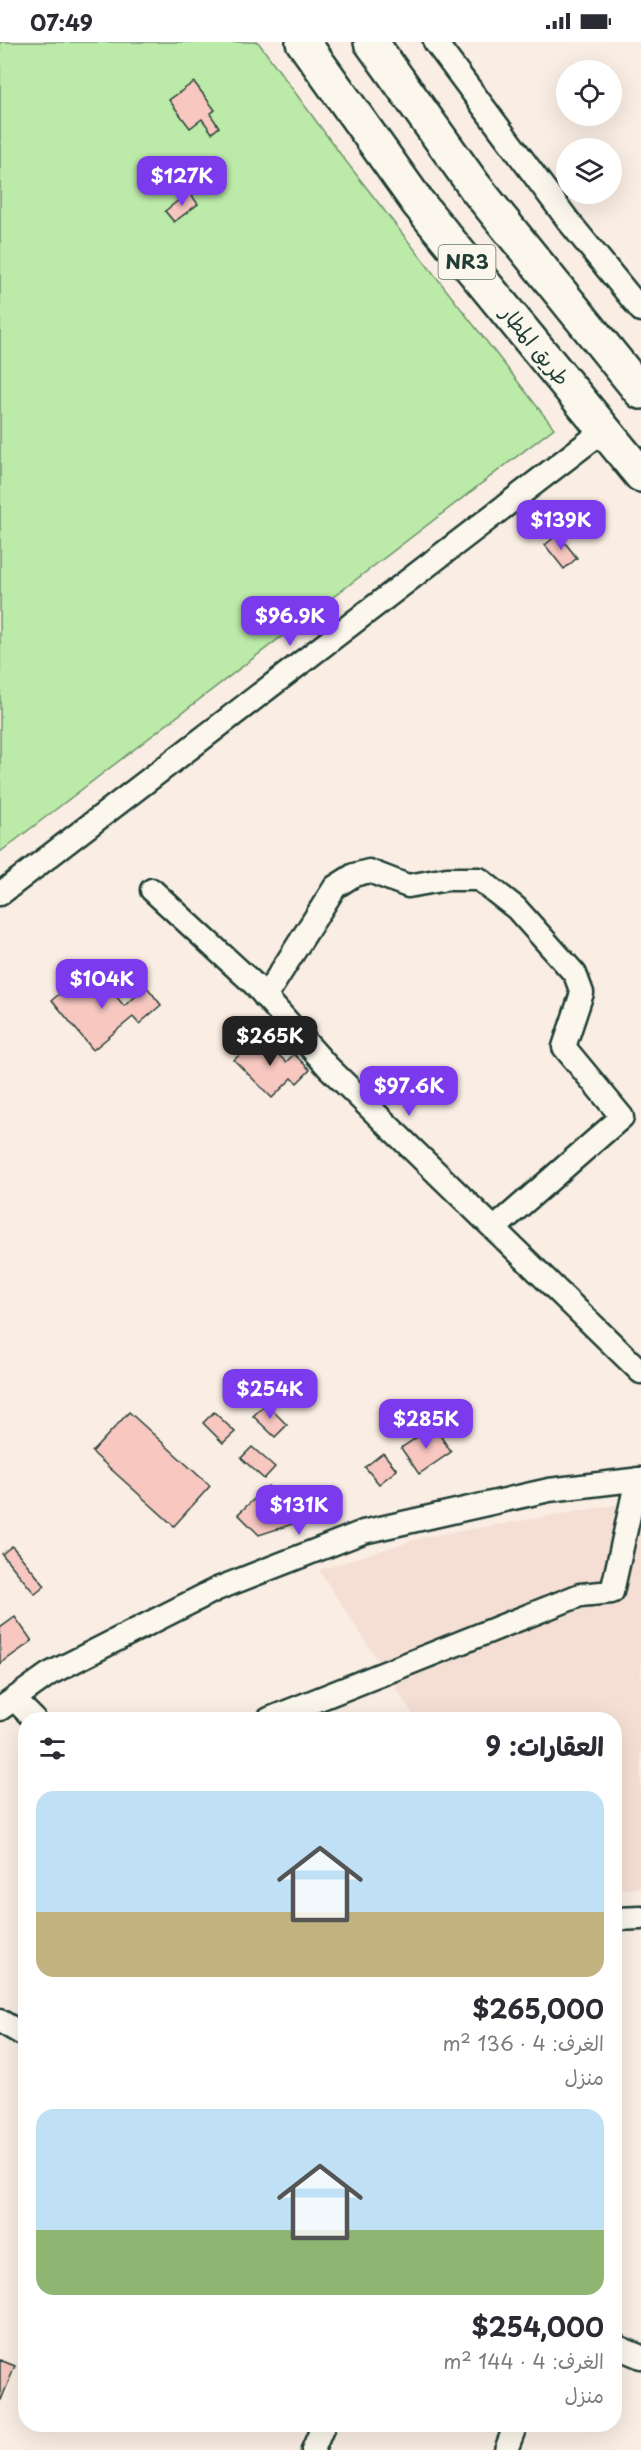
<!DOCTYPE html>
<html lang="ar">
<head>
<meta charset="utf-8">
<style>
	:root { --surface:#fff; --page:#f7f7f7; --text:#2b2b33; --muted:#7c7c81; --accent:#7c3aed }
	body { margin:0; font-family:"Playpen Sans","Playpen Sans Arabic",sans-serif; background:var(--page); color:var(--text); direction:rtl; height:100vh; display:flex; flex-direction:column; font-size:22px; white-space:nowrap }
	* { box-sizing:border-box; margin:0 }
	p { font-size:20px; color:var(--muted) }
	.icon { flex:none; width:33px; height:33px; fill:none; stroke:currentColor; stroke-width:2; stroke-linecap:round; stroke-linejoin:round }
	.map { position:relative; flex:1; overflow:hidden; direction:ltr }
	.side { position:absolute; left:18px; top:1670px; width:604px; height:720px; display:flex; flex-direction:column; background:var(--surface); border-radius:24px; box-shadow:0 6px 24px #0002; direction:rtl }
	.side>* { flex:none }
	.controls { position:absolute; left:556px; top:18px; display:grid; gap:12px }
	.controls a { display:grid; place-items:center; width:66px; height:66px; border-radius:50%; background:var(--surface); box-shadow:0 6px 24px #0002; font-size:30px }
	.price { position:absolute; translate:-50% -51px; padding:0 14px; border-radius:12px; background:var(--accent); color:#fff; font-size:20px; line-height:39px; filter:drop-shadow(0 2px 3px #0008) }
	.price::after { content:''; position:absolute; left:50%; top:36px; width:18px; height:14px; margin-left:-9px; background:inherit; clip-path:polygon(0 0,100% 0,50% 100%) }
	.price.current { background:#222; color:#fff }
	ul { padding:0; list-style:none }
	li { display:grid; align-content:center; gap:12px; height:318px; padding:0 18px }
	li span { display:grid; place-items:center; height:186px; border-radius:18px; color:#555 }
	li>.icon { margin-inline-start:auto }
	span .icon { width:108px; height:108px; fill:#fffc; stroke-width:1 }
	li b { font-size:26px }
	h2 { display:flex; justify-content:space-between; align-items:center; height:72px; padding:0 18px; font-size:26px }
	.status { display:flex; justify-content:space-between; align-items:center; height:42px; padding:0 30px; background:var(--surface); direction:ltr }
	.status svg { height:16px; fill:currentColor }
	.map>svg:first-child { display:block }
	.built { fill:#f5dfd5 }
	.green { fill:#bceaa8; stroke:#6e946e; stroke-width:1.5 }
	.building { fill:#f7c7c0; stroke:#1f3d34; stroke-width:1.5 }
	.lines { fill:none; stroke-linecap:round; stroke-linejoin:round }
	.minor-casing { stroke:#1f3d34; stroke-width:27 }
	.highway-casing { stroke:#1f3d34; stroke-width:38 }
	.minor { stroke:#fbf7ec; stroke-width:22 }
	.highway { stroke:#fbf7ec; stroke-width:33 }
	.labels { text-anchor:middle; stroke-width:5; stroke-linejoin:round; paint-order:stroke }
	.shield { fill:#fbf7ec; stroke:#61756b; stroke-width:1.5 }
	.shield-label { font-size:20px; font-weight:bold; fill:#1f3d34 }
	.street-label { font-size:21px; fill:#1f3d34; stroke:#fbf7ec }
</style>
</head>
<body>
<div class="status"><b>07:49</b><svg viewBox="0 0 49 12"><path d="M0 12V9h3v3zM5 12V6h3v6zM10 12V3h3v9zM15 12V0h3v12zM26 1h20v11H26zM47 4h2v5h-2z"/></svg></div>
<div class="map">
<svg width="641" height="2408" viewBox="0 0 641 2408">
	<rect width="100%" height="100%" fill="#faede3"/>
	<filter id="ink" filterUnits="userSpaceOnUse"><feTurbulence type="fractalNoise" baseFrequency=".0167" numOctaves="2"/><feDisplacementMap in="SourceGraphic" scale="12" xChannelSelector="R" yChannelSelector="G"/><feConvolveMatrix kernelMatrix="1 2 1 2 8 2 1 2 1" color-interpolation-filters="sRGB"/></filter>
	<g filter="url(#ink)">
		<!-- built -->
		<path class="built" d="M 621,1462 L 641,1462 L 641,1846 L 615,1848 L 615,1677 L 416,1677 L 319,1528 L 424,1495 Z"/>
		<!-- green -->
		<path class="green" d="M 0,0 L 258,0 L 341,113 L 554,386 L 0,810 Z"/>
		<!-- building -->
		<path class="building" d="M 194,40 L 215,68 L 210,72 L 219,85 L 212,91 L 202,77 L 190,86 L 169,58 Z
			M 189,150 L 198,162 L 174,180 L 165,169 Z
			M 558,492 L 577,516 L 564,527 L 545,503 Z
			M 77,937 L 88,951 L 103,938 L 124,964 L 147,945 L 161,963 L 139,982 L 133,975 L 93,1008 L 52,958 Z
			M 259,994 L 286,1020 L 294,1012 L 310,1028 L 297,1041 L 292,1036 L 272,1056 L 234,1018 Z
			M 266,1362 L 287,1383 L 275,1395 L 253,1374 Z
			M 129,1370 L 210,1444 L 174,1484 L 92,1410 Z
			M 214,1370 L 235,1390 L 223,1401 L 203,1381 Z
			M 434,1384 L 451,1410 L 419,1432 L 401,1406 Z
			M 252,1405 L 275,1425 L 264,1437 L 241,1416 Z
			M 383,1411 L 397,1428 L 379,1442 L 365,1425 Z
			M 268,1444 L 302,1479 L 259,1493 L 238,1472 Z
			M 12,1504 L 45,1544 L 35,1552 L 2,1512 Z
			M 15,1575 L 32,1599 L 0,1622 L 0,1586 Z
			M 0,2318 L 15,2324 L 1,2358 L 0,2358 Z"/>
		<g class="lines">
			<!-- minor casing -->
			<g class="minor-casing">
				<path id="minor" d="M 435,0 L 570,181 L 641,268
					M 152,848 L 254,942 L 328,1025 L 641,1330
					M 0,852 L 604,388
					M 265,955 L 335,845 L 354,833 L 369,829 L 408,844 L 447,837 L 479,837 L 516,866 L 575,932 L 582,951 L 564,1005 L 622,1075 L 495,1186
					M 14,1657 L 34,1677
					M 0,1667 L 49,1632 L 217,1547 L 363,1490 L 549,1448 L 641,1437
					M 269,1677 L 580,1553 L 612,1550 L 637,1437
					M 615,1877 L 641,1876
					M 0,1979 L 26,1994
					M 615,2304 L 641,2315
					M 313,2408 L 324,2382
					M 506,2408 L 516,2382"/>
			</g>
			<!-- highway casing -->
			<g class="highway-casing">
				<path id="highway" d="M 303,0 L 418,161 L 641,433
					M 371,0 L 475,145 L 641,350"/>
			</g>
			<!-- minor -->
			<use href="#minor" class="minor"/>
			<!-- highway -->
			<use href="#highway" class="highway"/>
		</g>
	</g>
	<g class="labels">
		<!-- shield labels -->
		<rect class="shield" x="438.5" y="203" width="57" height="34" rx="4.5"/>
		<g class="shield-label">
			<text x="467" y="227">NR3</text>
		</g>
		<!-- street labels -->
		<g class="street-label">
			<text transform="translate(535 304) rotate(51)" y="7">طريق المطار</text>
		</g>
	</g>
</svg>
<div class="controls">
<a><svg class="icon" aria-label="locate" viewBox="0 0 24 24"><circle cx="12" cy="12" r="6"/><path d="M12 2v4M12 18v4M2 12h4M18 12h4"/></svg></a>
<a><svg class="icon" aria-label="layers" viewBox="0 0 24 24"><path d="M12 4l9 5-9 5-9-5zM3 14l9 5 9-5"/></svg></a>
</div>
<b class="price" style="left:182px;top:165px">$127K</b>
<b class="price" style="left:561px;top:509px">$139K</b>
<b class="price" style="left:290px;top:605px">$96.9K</b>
<b class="price" style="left:102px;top:968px">$104K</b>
<b class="price current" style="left:270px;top:1025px">$265K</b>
<b class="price" style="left:409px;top:1075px">$97.6K</b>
<b class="price" style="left:270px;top:1378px">$254K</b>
<b class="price" style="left:426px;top:1408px">$285K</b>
<b class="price" style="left:299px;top:1494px">$131K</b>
<section class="side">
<h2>العقارات: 9<svg class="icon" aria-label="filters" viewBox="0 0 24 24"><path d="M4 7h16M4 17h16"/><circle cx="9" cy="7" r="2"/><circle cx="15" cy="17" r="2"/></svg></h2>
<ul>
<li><span style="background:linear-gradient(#bfe0f5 65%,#c2b280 0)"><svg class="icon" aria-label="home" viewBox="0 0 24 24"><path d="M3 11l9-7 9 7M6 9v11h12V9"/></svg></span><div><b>$265,000</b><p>الغرف: 4 · 136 m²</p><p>منزل</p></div></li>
<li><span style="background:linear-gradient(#bfe0f5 65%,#8fb573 0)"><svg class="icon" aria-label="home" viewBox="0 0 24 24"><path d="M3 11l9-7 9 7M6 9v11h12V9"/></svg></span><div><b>$254,000</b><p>الغرف: 4 · 144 m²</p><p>منزل</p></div></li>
</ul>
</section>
</div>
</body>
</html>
